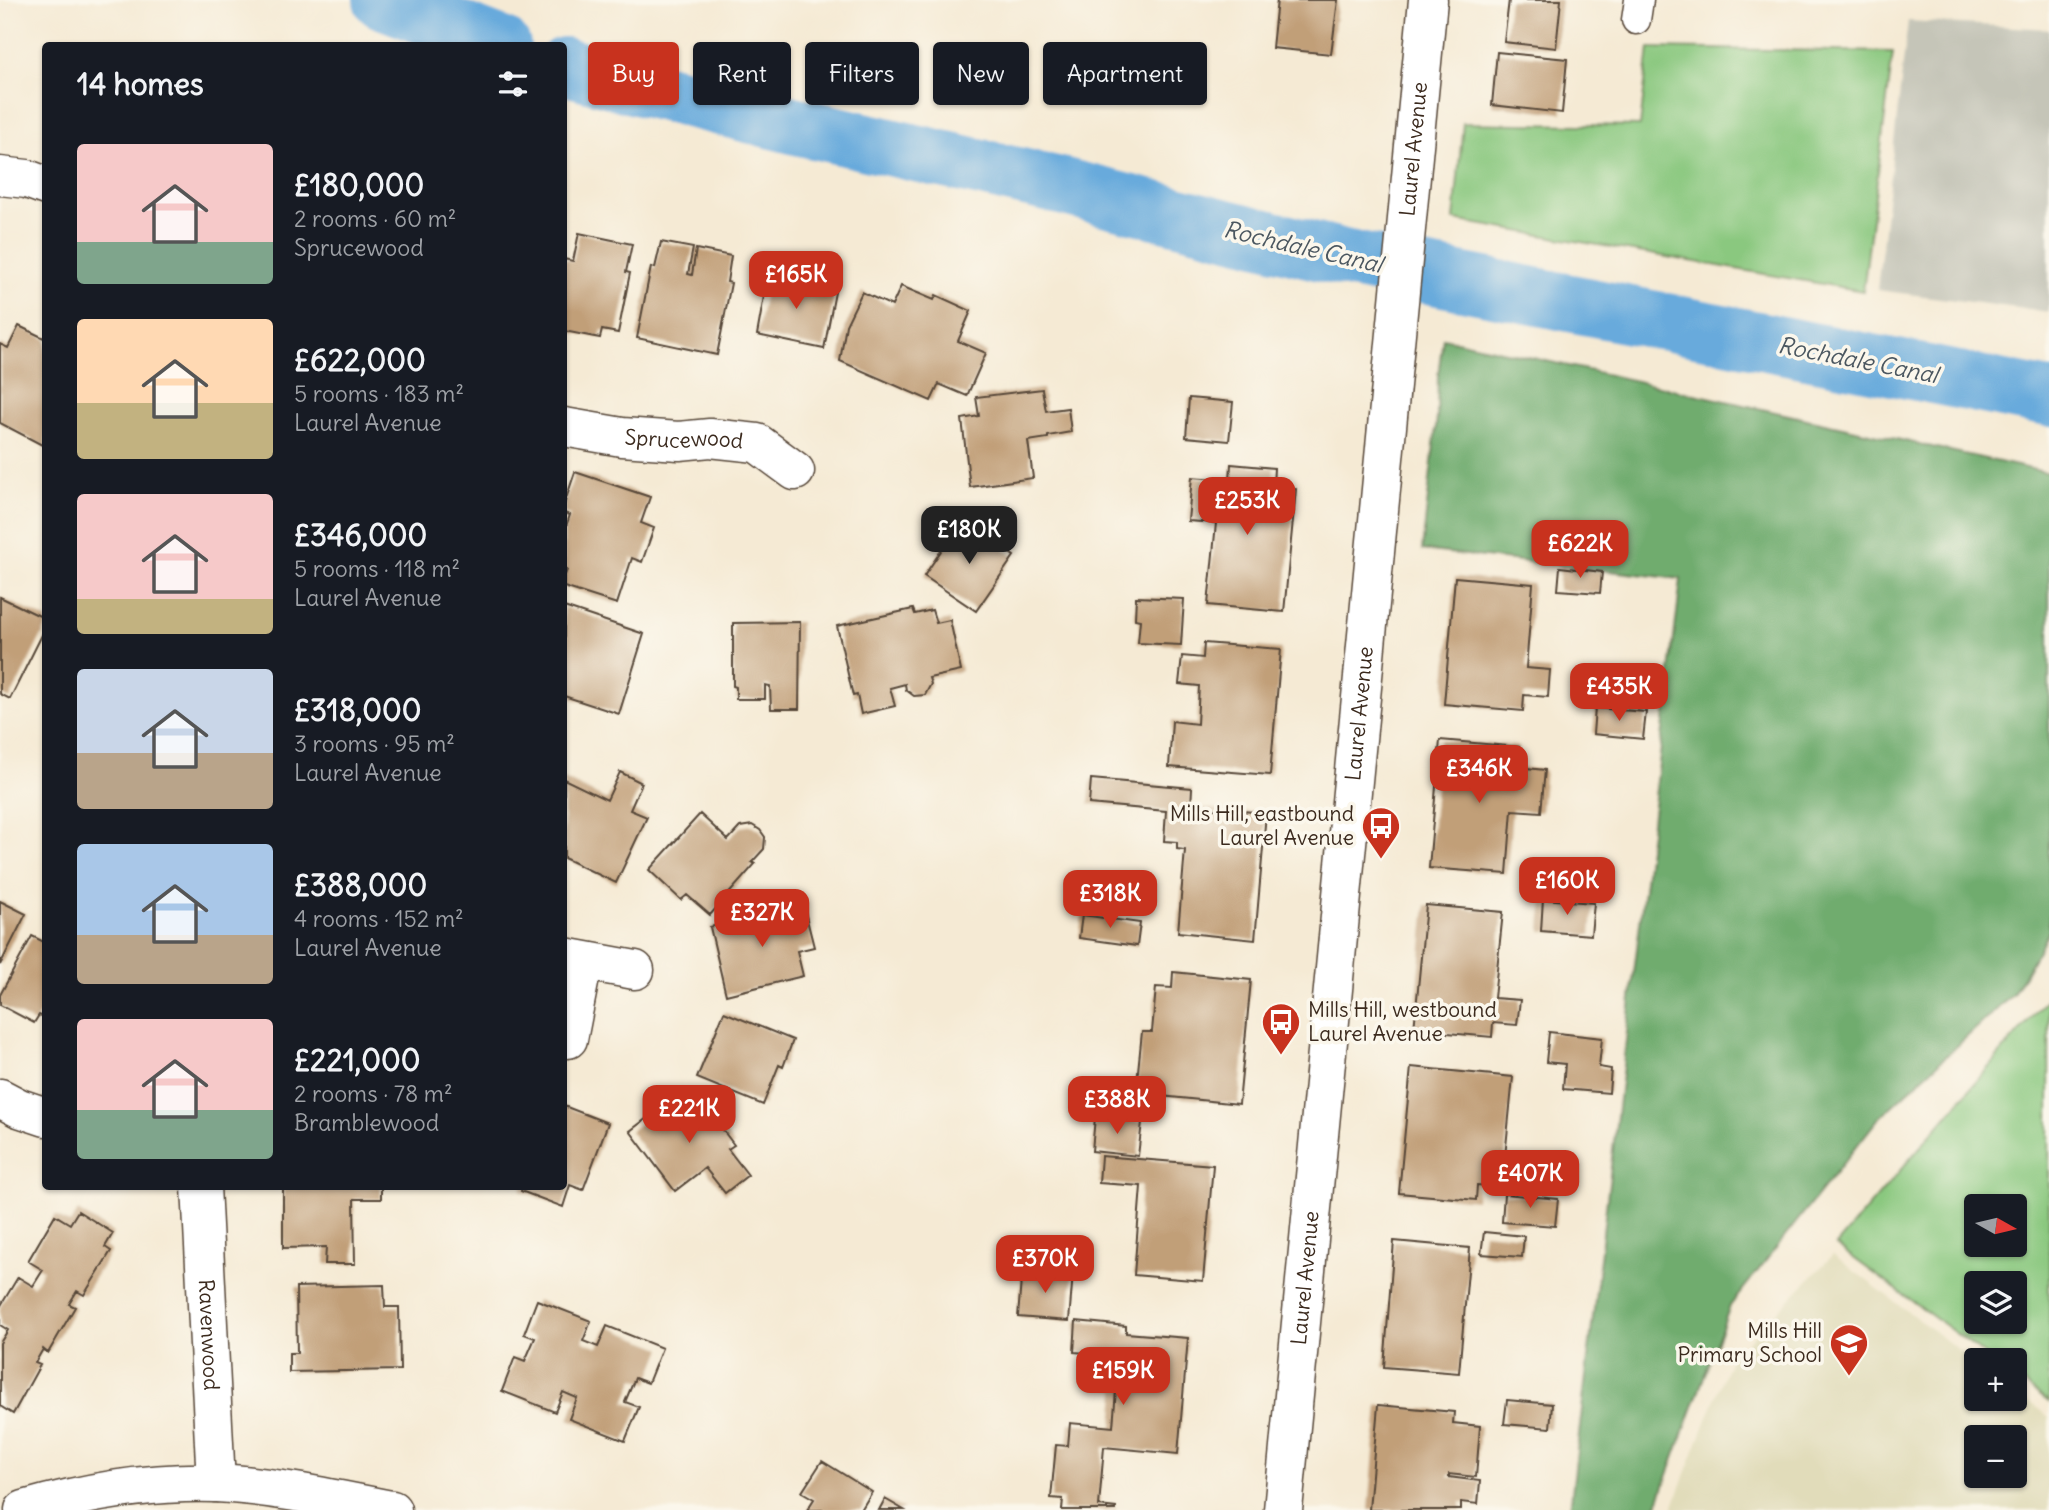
<!DOCTYPE html>
<html lang="en">
<head>
<meta charset="utf-8">
<style>
	:root { --surface:#171b24; --page:#20242c; --text:#f1f3f6; --muted:#9ea1a6; --accent:#c8321e }
	body { margin:0; font-family:Delius,sans-serif; background:var(--page); color:var(--text); height:100vh; display:flex; flex-direction:column; font-size:26px; white-space:nowrap }
	* { box-sizing:border-box; margin:0 }
	p { font-size:23px; color:var(--muted) }
	.icon { flex:none; width:38px; height:38px; fill:none; stroke:currentColor; stroke-width:2; stroke-linecap:round; stroke-linejoin:round }
	.map { position:relative; flex:1; overflow:hidden }
	.sheet { position:absolute; left:42px; top:42px; width:525px; height:1148px; display:flex; flex-direction:column; background:var(--surface); border-radius:7px; box-shadow:0 2px 5px #0004 }
	.sheet>* { flex:none }
	.guide { position:absolute; left:588px; top:42px; width:665px; height:63px; display:flex; gap:14px }
	.needle { width:46px; rotate:98deg }
	.controls { position:absolute; left:1964px; top:1194px; display:grid; gap:14px }
	.controls a { display:grid; place-items:center; width:63px; height:63px; border-radius:7px; background:var(--surface); box-shadow:0 2px 5px #0004; font-size:35px }
	.price { position:absolute; translate:-50% -60px; padding:0 16px; border-radius:14px; background:var(--accent); color:#fff; font-size:23px; line-height:46px; filter:drop-shadow(0 2px 4px #0008) }
	.price::after { content:''; position:absolute; left:50%; top:42px; width:21px; height:16px; margin-left:-10px; background:inherit; clip-path:polygon(0 0,100% 0,50% 100%) }
	.price.active { background:#222; color:#fff }
	ul { padding:0; list-style:none }
	li { display:flex; align-items:center; gap:21px; height:175px; padding:0 35px }
	li span { display:grid; place-items:center; flex:none; width:196px; height:140px; border-radius:7px; color:#555 }
	li>.icon { margin-inline-start:auto }
	span .icon { width:84px; height:84px; fill:#fffc; stroke-width:1 }
	li b { font-size:30px }
	h2 { display:flex; justify-content:space-between; align-items:center; height:84px; padding:0 35px; font-size:30px }
	.chip { padding:0 24px; border-radius:7px; background:var(--surface); box-shadow:0 2px 5px #0004; font-size:24px; line-height:63px }
	.chip.active { background:var(--accent); color:#fff }
	.map>svg:first-child { display:block }
	.built { fill:#e1dcba; fill-rule:evenodd }
	.industrial { fill:#c5c5b8 }
	.green { fill:#8ac87f; stroke:#62794e; stroke-width:2; fill-rule:evenodd }
	.forest { fill:#6fac6e; stroke:#556b46; stroke-width:2 }
	.lines { fill:none; stroke-linecap:round; stroke-linejoin:round }
	.canal { stroke:#68aadc; stroke-width:58 }
	.building { fill:#c19f78 }
	.lane-casing { stroke:#574739; stroke-width:31 }
	.street-casing { stroke:#574739; stroke-width:41 }
	.lane { stroke:#fff; stroke-width:28 }
	.street { stroke:#fff; stroke-width:38 }
	.labels { text-anchor:middle; stroke-width:7; stroke-linejoin:round; paint-order:stroke }
	.street-label { font-size:21px; fill:#3b2a1e; stroke:#fbf7ec }
	.poi-label { font-size:21px; fill:#3b2a1e; stroke:#fbf7ec; text-anchor:end }
	.water-label { font-size:23px; font-style:italic; fill:#4b5760; stroke:#fbf7ec }
</style>
</head>
<body>
<div class="map">
<svg width="2049" height="1510" viewBox="0 0 2049 1510">
	<rect width="100%" height="100%" fill="#fbf7ec"/>
	<filter id="ink" filterUnits="userSpaceOnUse"><feTurbulence type="fractalNoise" baseFrequency=".0143" numOctaves="2"/><feDisplacementMap in="SourceGraphic" scale="14" xChannelSelector="R" yChannelSelector="G"/><feConvolveMatrix kernelMatrix="1 2 1 2 8 2 1 2 1" color-interpolation-filters="sRGB"/></filter>
	<filter id="wash" filterUnits="userSpaceOnUse"><feTurbulence type="fractalNoise" baseFrequency=".00686" numOctaves="4" result="noise"/><feDisplacementMap in="SourceGraphic" scale="28" xChannelSelector="R" yChannelSelector="G"/><feGaussianBlur stdDeviation="1.57" result="paint"/><feColorMatrix in="noise" values="0 0 0 0 0 0 0 0 0 0 0 0 0 0 0 0 0 1.4 0 .05"/><feComposite in="paint" operator="in"/></filter>
	<g filter="url(#wash)">
		<rect width="100%" height="100%" fill="#f5ead4"/>
		<!-- built -->
		<path class="built" d="M 1833,1255 L 1976,1363 L 1976,1398 L 2014,1398 L 2014,1391 L 2049,1417 L 2049,1510 L 1672,1510 L 1730,1360 ZM 1976,1437 L 2014,1437 L 2014,1475 L 1976,1475 Z"/>
		<!-- industrial -->
		<path class="industrial" d="M 1908,21 L 2049,29 L 2049,312 L 1877,290 Z"/>
		<!-- green -->
		<path class="green" d="M 1649,48 L 1893,52 L 1863,291 L 1454,220 L 1463,123 L 1640,126 Z
			M 2049,997 L 2049,1402 L 2014,1376 L 2014,1360 L 1992,1360 L 1836,1245 ZM 1976,1206 L 2014,1206 L 2014,1244 L 1976,1244 ZM 1976,1283 L 2014,1283 L 2014,1321 L 1976,1321 Z"/>
		<!-- forest -->
		<path class="forest" d="M 1443,338 L 2049,473 L 2049,931 L 2013,994 L 1878,1119 L 1730,1306 L 1655,1510 L 1570,1510 L 1681,579 L 1422,550 L 1437,418 L 1438,375 Z"/>
		<g class="lines">
			<!-- canal -->
			<path class="canal" d="M 382,0 L 502,46
				M 564,66 L 629,84 L 797,126 L 1065,187 L 1348,259 L 2049,398"/>
		</g>
		<g id="blocks">
			<!-- building -->
			<path class="building" d="M 1277,0 L 1338,0 L 1331,54 L 1272,48 Z
				M 1509,0 L 1561,0 L 1556,48 L 1504,42 Z
				M 1497,52 L 1567,59 L 1562,113 L 1492,105 Z
				M 579,233 L 632,244 L 626,272 L 630,273 L 618,333 L 602,330 L 600,338 L 564,331 L 564,259 L 573,261 Z
				M 661,242 L 693,248 L 688,274 L 692,275 L 696,249 L 731,256 L 727,282 L 731,283 L 717,355 L 637,338 L 651,267 L 655,268 Z
				M 768,274 L 836,287 L 824,349 L 757,335 Z
				M 901,286 L 934,300 L 936,295 L 971,311 L 958,341 L 986,353 L 967,396 L 939,384 L 931,401 L 840,361 L 846,325 L 862,292 L 892,306 Z
				M 19,326 L 46,339 L 46,447 L 0,423 L 0,344 L 8,348 Z
				M 1042,389 L 1046,411 L 1068,408 L 1071,432 L 1048,436 L 1048,438 L 1028,441 L 1033,478 L 970,487 L 962,419 L 979,416 L 976,397 Z
				M 1189,398 L 1233,402 L 1229,441 L 1186,437 Z
				M 1231,464 L 1274,468 L 1273,486 L 1296,489 L 1284,612 L 1208,605 L 1216,523 L 1188,521 L 1192,477 L 1230,480 Z
				M 575,472 L 650,497 L 641,523 L 654,528 L 642,562 L 632,558 L 617,604 L 564,587 L 564,578 L 567,570 L 564,569 L 564,532 L 570,515 L 564,513 L 564,505 Z
				M 962,520 L 1014,556 L 976,611 L 924,576 Z
				M 1560,567 L 1602,572 L 1600,593 L 1558,590 Z
				M 1455,577 L 1533,584 L 1526,668 L 1550,670 L 1548,697 L 1524,695 L 1523,711 L 1444,704 Z
				M 0,597 L 46,619 L 46,627 L 10,699 L 0,694 Z
				M 1136,597 L 1184,599 L 1181,645 L 1138,643 L 1140,620 L 1135,619 Z
				M 564,607 L 644,634 L 619,714 L 564,696 Z
				M 913,609 L 915,614 L 932,610 L 936,623 L 950,620 L 961,671 L 929,678 L 931,684 L 925,695 L 914,696 L 906,690 L 905,684 L 890,688 L 895,706 L 861,714 L 857,695 L 853,696 L 837,626 Z
				M 800,622 L 799,709 L 771,709 L 770,686 L 765,685 L 765,699 L 736,699 L 736,687 L 733,686 L 733,623 Z
				M 1204,643 L 1281,649 L 1270,775 L 1169,767 L 1172,721 L 1197,724 L 1199,686 L 1179,684 L 1182,656 L 1203,658 Z
				M 1595,708 L 1646,712 L 1643,739 L 1593,734 Z
				M 1440,740 L 1519,747 L 1517,767 L 1545,770 L 1541,812 L 1512,810 L 1507,874 L 1429,868 Z
				M 620,772 L 642,783 L 630,810 L 647,817 L 616,883 L 564,858 L 564,779 L 607,800 Z
				M 1091,779 L 1192,788 L 1191,807 L 1266,813 L 1255,940 L 1178,932 L 1185,850 L 1177,849 L 1177,842 L 1164,841 L 1166,811 L 1089,804 Z
				M 700,814 L 728,840 L 740,827 L 752,825 L 760,830 L 765,837 L 764,849 L 752,862 L 755,864 L 710,915 L 687,895 L 681,900 L 649,870 Z
				M 1532,869 L 1576,874 L 1574,899 L 1529,895 Z
				M 1543,899 L 1594,903 L 1591,935 L 1541,931 Z
				M 0,901 L 26,914 L 0,965 Z
				M 803,904 L 814,947 L 797,951 L 803,976 L 726,995 L 710,927 Z
				M 1426,905 L 1503,912 L 1494,998 L 1520,1000 L 1517,1025 L 1493,1023 L 1492,1037 L 1414,1030 Z
				M 1082,915 L 1140,923 L 1137,946 L 1079,938 Z
				M 32,936 L 46,943 L 46,1018 L 39,1015 L 34,1023 L 0,1005 L 0,995 Z
				M 1173,972 L 1251,980 L 1239,1104 L 1161,1096 L 1162,1083 L 1137,1081 L 1142,1032 L 1152,1032 L 1156,987 L 1172,988 Z
				M 724,1012 L 793,1040 L 783,1067 L 779,1065 L 763,1105 L 697,1078 Z
				M 1549,1032 L 1602,1038 L 1599,1067 L 1611,1069 L 1609,1093 L 1563,1089 L 1565,1064 L 1546,1062 Z
				M 1411,1067 L 1513,1077 L 1502,1187 L 1477,1185 L 1476,1200 L 1399,1193 Z
				M 1095,1082 L 1140,1086 L 1138,1116 L 1093,1111 Z
				M 695,1093 L 734,1145 L 728,1149 L 748,1175 L 725,1193 L 705,1168 L 675,1191 L 630,1131 L 667,1103 L 671,1110 Z
				M 564,1106 L 608,1123 L 583,1190 L 570,1185 L 563,1207 L 521,1191 L 522,1186 L 564,1186 Z
				M 1095,1117 L 1142,1122 L 1138,1156 L 1092,1151 Z
				M 1101,1156 L 1213,1165 L 1203,1281 L 1134,1275 L 1141,1186 L 1099,1183 Z
				M 283,1186 L 381,1186 L 381,1199 L 354,1199 L 355,1264 L 325,1264 L 326,1247 L 283,1248 Z
				M 1504,1194 L 1558,1199 L 1555,1226 L 1502,1222 Z
				M 78,1211 L 113,1233 L 105,1247 L 111,1251 L 84,1295 L 77,1291 L 69,1304 L 75,1307 L 48,1353 L 43,1349 L 35,1363 L 40,1365 L 13,1414 L 0,1406 L 0,1343 L 8,1330 L 0,1325 L 0,1307 L 18,1277 L 33,1286 L 43,1270 L 28,1261 L 55,1215 L 70,1224 Z
				M 1484,1232 L 1524,1236 L 1522,1257 L 1481,1254 Z
				M 1394,1241 L 1470,1248 L 1459,1373 L 1384,1367 Z
				M 1022,1268 L 1073,1273 L 1069,1321 L 1018,1317 Z
				M 384,1285 L 385,1307 L 399,1307 L 400,1370 L 289,1372 L 289,1353 L 297,1353 L 296,1287 Z
				M 537,1300 L 591,1321 L 583,1341 L 598,1347 L 607,1326 L 662,1348 L 648,1383 L 635,1378 L 625,1402 L 639,1407 L 625,1441 L 569,1419 L 577,1398 L 563,1392 L 555,1412 L 502,1391 L 515,1357 L 525,1361 L 535,1338 L 524,1334 Z
				M 1076,1321 L 1126,1326 L 1126,1333 L 1188,1338 L 1178,1454 L 1104,1447 L 1099,1506 L 1116,1508 L 1116,1510 L 1062,1510 L 1063,1499 L 1051,1498 L 1056,1445 L 1068,1446 L 1070,1423 L 1113,1427 L 1116,1390 L 1093,1388 L 1096,1360 L 1099,1361 L 1100,1354 L 1074,1352 Z
				M 1507,1400 L 1552,1404 L 1550,1428 L 1504,1424 Z
				M 1378,1405 L 1454,1412 L 1453,1423 L 1480,1426 L 1476,1477 L 1449,1474 L 1449,1477 L 1480,1481 L 1478,1504 L 1461,1502 L 1461,1510 L 1369,1510 Z
				M 822,1461 L 872,1492 L 861,1510 L 807,1510 L 814,1499 L 802,1492 Z
				M 885,1499 L 904,1510 L 879,1510 Z"/>
		</g>
	</g>
	<g filter="url(#ink)">
		<use href="#blocks" fill-opacity="0" stroke="#574739" stroke-width="2"/>
		<g class="lines">
			<!-- lane casing -->
			<g class="lane-casing">
				<path id="lane" d="M 1636,20 L 1639,0"/>
			</g>
			<!-- street casing -->
			<g class="street-casing">
				<g id="street">
					<path d="M 0,176 L 27,179 L 46,186"/>
					<path id="s1" d="M 564,427 L 622,437 L 679,441 L 710,438 L 757,443 L 795,471"/>
					<path d="M 564,957 L 635,970"/>
					<path d="M 568,1039 L 583,962"/>
					<path d="M 0,1098 L 19,1108 L 46,1117"/>
					<path id="s2" d="M 201,1186 L 216,1483"/>
					<path d="M 24,1510 C 86,1492 152,1481 216,1483 C 276,1486 334,1499 392,1510"/>
					<path id="s3" d="M 1283,1510 L 1428,0"/>
				</g>
			</g>
			<!-- lane -->
			<use href="#lane" class="lane"/>
			<!-- street -->
			<use href="#street" class="street"/>
		</g>
	</g>
	<!-- icons -->
	<defs>
		<g id="bus-pin" transform="scale(2.0125)"><path d="M0 17L-7.5 6A9.5 9.5 0 1 1 7.5 6Z" fill="#c8321e" stroke="#fbf7ec"/><path d="M-5-6H5V4H4V6H2V4H-2V6H-4V4H-5ZM-3.5-4V0h7V-4ZM-3.5 1.2v1.5H-2V1.2ZM2 1.2v1.5H3.5V1.2Z" fill="#fff"/></g>
		<g id="school-pin" transform="scale(2.0125)"><path d="M0 17L-7.5 6A9.5 9.5 0 1 1 7.5 6Z" fill="#c8321e" stroke="#fbf7ec"/><path d="M0-5L7-2L0 1L-7-2ZM-4 1L0 2.5L4 1V4Q0 6-4 4Z" fill="#fff"/></g>
	</defs>
	<g fill-rule="evenodd">
		<use href="#bus-pin" x="1381" y="826"/>
		<use href="#bus-pin" x="1281" y="1022"/>
		<use href="#school-pin" x="1849" y="1343"/>
	</g>
	<g class="labels">
		<!-- street labels -->
		<g class="street-label">
			<text dy="7" stroke="none"><textPath href="#s3" startOffset="1367">Laurel Avenue</textPath></text>
			<text dy="7" stroke="none"><textPath href="#s1" startOffset="121">Sprucewood</textPath></text>
			<text dy="7" stroke="none"><textPath href="#s3" startOffset="800">Laurel Avenue</textPath></text>
			<text dy="7" stroke="none"><textPath href="#s3" startOffset="233">Laurel Avenue</textPath></text>
			<text dy="7" stroke="none"><textPath href="#s2" startOffset="149">Ravenwood</textPath></text>
		</g>
		<!-- poi labels -->
		<g class="poi-label">
			<text x="1354" y="821">Mills Hill, eastbound<tspan x="1354" dy="24">Laurel Avenue</tspan></text>
			<text x="1308" y="1017" text-anchor="start">Mills Hill, westbound<tspan x="1308" dy="24">Laurel Avenue</tspan></text>
			<text x="1822" y="1338">Mills Hill<tspan x="1822" dy="24">Primary School</tspan></text>
		</g>
		<!-- water labels -->
		<g class="water-label">
			<text transform="translate(1303 247) rotate(13)" y="8">Rochdale Canal</text>
			<text transform="translate(1858 360) rotate(11)" y="8">Rochdale Canal</text>
		</g>
	</g>
</svg>
<div class="controls">
<a><svg class="needle" viewBox="-14 -14 28 28"><path d="M0-13l5 13h-10z" fill="#e53935"/><path d="M0 13l5-13h-10z" fill="#9ea1a6"/></svg></a>
<a><svg class="icon" aria-label="layers" viewBox="0 0 24 24"><path d="M12 4l9 5-9 5-9-5zM3 14l9 5 9-5"/></svg></a>
<a>+</a>
<a>−</a>
</div>
<b class="price" style="left:796px;top:311px">£165K</b>
<b class="price" style="left:1247px;top:537px">£253K</b>
<b class="price active" style="left:969px;top:566px">£180K</b>
<b class="price" style="left:1580px;top:580px">£622K</b>
<b class="price" style="left:1619px;top:723px">£435K</b>
<b class="price" style="left:1479px;top:805px">£346K</b>
<b class="price" style="left:1567px;top:917px">£160K</b>
<b class="price" style="left:1110px;top:930px">£318K</b>
<b class="price" style="left:762px;top:949px">£327K</b>
<b class="price" style="left:1117px;top:1136px">£388K</b>
<b class="price" style="left:689px;top:1145px">£221K</b>
<b class="price" style="left:1530px;top:1210px">£407K</b>
<b class="price" style="left:1045px;top:1295px">£370K</b>
<b class="price" style="left:1123px;top:1407px">£159K</b>
<div class="guide">
<a class="chip active">Buy</a>
<a class="chip">Rent</a>
<a class="chip">Filters</a>
<a class="chip">New</a>
<a class="chip">Apartment</a>
</div>
<section class="sheet">
<h2>14 homes<svg class="icon" aria-label="filters" viewBox="0 0 24 24"><path d="M4 7h16M4 17h16"/><circle cx="9" cy="7" r="2"/><circle cx="15" cy="17" r="2"/></svg></h2>
<ul>
<li><span style="background:linear-gradient(#f6c9c9 70%,#7fa58c 0)"><svg class="icon" aria-label="home" viewBox="0 0 24 24"><path d="M3 11l9-7 9 7M6 9v11h12V9"/></svg></span><div><b>£180,000</b><p>2 rooms · 60 m²</p><p>Sprucewood</p></div></li>
<li><span style="background:linear-gradient(#ffd9b3 60%,#c2b280 0)"><svg class="icon" aria-label="home" viewBox="0 0 24 24"><path d="M3 11l9-7 9 7M6 9v11h12V9"/></svg></span><div><b>£622,000</b><p>5 rooms · 183 m²</p><p>Laurel Avenue</p></div></li>
<li><span style="background:linear-gradient(#f6c9c9 75%,#c2b280 0)"><svg class="icon" aria-label="home" viewBox="0 0 24 24"><path d="M3 11l9-7 9 7M6 9v11h12V9"/></svg></span><div><b>£346,000</b><p>5 rooms · 118 m²</p><p>Laurel Avenue</p></div></li>
<li><span style="background:linear-gradient(#c9d6e8 60%,#b9a48a 0)"><svg class="icon" aria-label="home" viewBox="0 0 24 24"><path d="M3 11l9-7 9 7M6 9v11h12V9"/></svg></span><div><b>£318,000</b><p>3 rooms · 95 m²</p><p>Laurel Avenue</p></div></li>
<li><span style="background:linear-gradient(#a9c7e8 65%,#b9a48a 0)"><svg class="icon" aria-label="home" viewBox="0 0 24 24"><path d="M3 11l9-7 9 7M6 9v11h12V9"/></svg></span><div><b>£388,000</b><p>4 rooms · 152 m²</p><p>Laurel Avenue</p></div></li>
<li><span style="background:linear-gradient(#f6c9c9 65%,#7fa58c 0)"><svg class="icon" aria-label="home" viewBox="0 0 24 24"><path d="M3 11l9-7 9 7M6 9v11h12V9"/></svg></span><div><b>£221,000</b><p>2 rooms · 78 m²</p><p>Bramblewood</p></div></li>
</ul>
</section>
</div>
</body>
</html>
